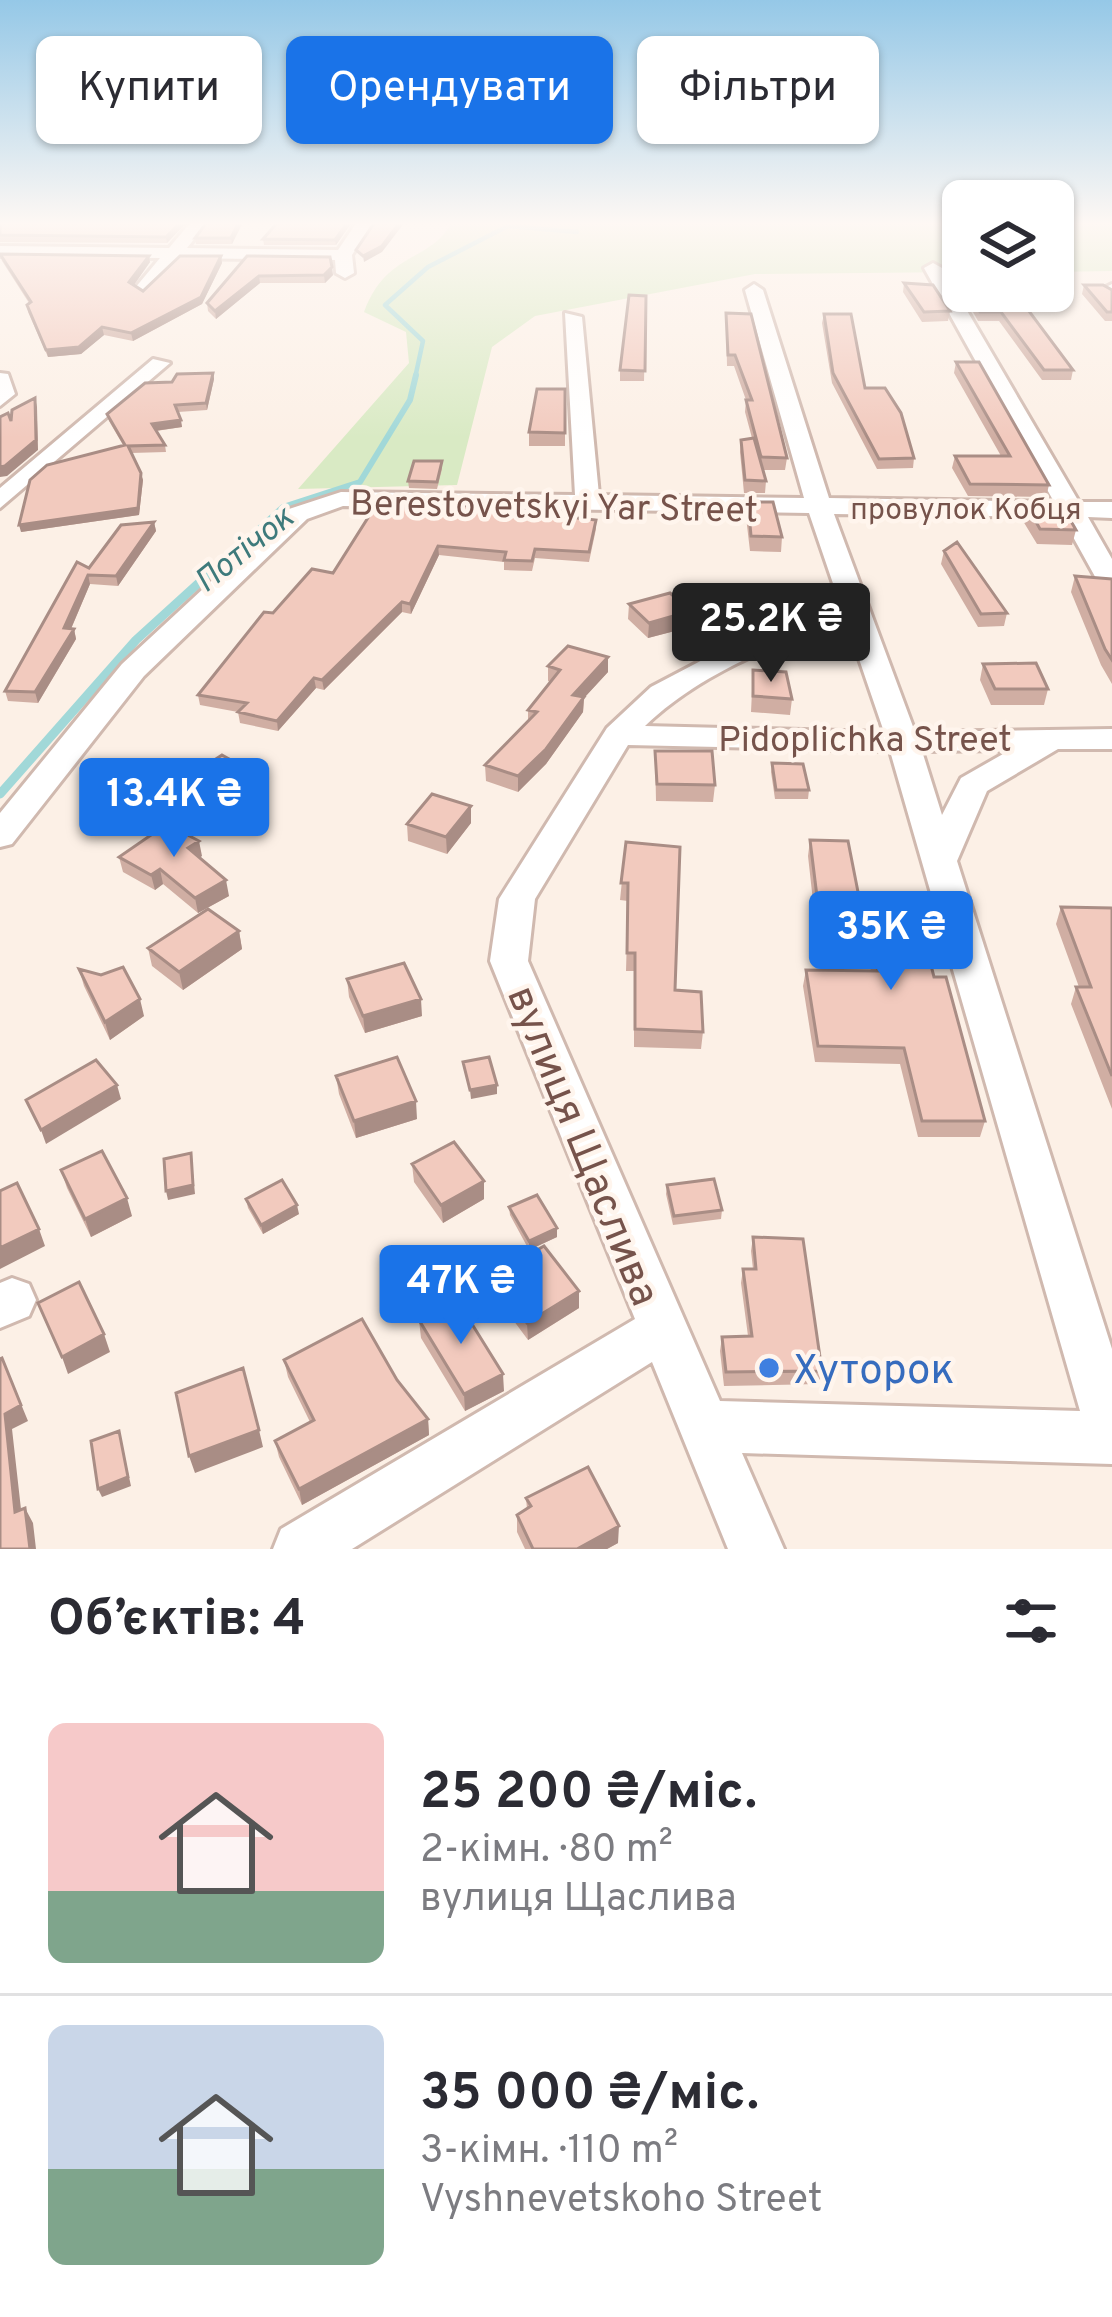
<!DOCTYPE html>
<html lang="uk">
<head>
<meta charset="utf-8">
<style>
	:root { --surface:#fff; --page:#f7f7f7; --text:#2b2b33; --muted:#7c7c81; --line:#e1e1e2; --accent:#1a73e8 }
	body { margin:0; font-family:Overpass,sans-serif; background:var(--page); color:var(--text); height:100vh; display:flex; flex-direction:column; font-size:45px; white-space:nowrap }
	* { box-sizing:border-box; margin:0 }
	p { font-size:39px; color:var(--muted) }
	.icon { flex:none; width:66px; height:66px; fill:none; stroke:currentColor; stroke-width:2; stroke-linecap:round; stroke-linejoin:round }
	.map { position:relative; height:1549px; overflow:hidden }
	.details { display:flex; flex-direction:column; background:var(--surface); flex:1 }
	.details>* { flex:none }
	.top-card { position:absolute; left:36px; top:36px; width:1041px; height:108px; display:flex; gap:24px }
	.buttons { position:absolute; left:942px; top:180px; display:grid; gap:24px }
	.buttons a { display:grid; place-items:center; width:132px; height:132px; border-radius:18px; background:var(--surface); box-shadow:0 3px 9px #0004; font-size:60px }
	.price { position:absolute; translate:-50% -102px; padding:0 27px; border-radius:12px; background:var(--accent); color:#fff; font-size:39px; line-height:78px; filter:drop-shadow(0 3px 6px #0008) }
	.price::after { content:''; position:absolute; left:50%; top:72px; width:36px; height:27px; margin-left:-18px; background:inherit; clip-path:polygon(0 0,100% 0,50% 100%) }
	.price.current { background:#222; color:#fff }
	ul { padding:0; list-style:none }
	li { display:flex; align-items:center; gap:36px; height:300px; padding:0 48px }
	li+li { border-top:3px solid var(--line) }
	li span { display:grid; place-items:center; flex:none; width:336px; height:240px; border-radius:18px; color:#555 }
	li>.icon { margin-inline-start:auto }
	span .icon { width:144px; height:144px; fill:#fffc; stroke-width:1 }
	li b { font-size:51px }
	h2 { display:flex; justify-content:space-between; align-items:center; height:144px; padding:0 48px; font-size:51px }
	.tag { padding:0 42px; border-radius:18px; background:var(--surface); box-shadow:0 3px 9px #0004; font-size:42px; line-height:108px }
	.tag.current { background:var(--accent); color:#fff }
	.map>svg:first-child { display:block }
	.green { fill:#d9eac4 }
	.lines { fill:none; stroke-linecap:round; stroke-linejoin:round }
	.stream-far2 { stroke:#a1d8d8; stroke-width:4.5 }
	.stream-far1 { stroke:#a1d8d8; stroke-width:6 }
	.stream { stroke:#a1d8d8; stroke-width:9 }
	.minor-casing { stroke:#d0b9af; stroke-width:6 }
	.minor { fill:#fff; fill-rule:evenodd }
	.wall { fill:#d0aea3 }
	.shaded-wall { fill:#a98d85 }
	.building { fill:#f2cabe; stroke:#a98d85; stroke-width:3 }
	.shop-dot { fill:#3f7fe0; stroke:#fff5ed; stroke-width:4.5 }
	.labels { text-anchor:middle; stroke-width:9; stroke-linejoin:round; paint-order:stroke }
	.far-street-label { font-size:30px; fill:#76534b; stroke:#fff5ed }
	.far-water-label { font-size:33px; font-style:italic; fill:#3e7a7b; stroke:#fff5ed }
	.street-label { font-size:36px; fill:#76534b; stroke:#fff5ed }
	.near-street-label { font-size:42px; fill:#76534b; stroke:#fff5ed }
	.near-shop-label { font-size:42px; fill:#366cbe; stroke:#fff5ed; text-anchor:start }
</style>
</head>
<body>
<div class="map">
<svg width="1112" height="1549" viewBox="0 0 1112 1549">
	<rect width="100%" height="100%" fill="#fcf0e6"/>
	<!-- green -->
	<path class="green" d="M 452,222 L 963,222 L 963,272 L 755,274 L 535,316 L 492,347 L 457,485 L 298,489 L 409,363 L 406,332 L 364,312 C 387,250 429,264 452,222 Z
		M 1053,222 L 1112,222 L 1112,271 L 1053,272 Z"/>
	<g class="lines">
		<!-- stream-far2 -->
		<path class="stream-far2" d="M 415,378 L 423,341 L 385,305 L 428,267 L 508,226 L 577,232"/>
		<!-- stream-far1 -->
		<path class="stream-far1" d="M 209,574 L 283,507 L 360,482 L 410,400 L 416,375"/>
		<!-- stream -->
		<path class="stream" d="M 0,794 L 136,640 L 212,571"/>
		<!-- minor casing -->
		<g class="minor-casing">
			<path id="minor" d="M 191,222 L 208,222 L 187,248 L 338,250 L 357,222 L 373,222 L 352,255 L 354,273 L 345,278 L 336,273 L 335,260 L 179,258 L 144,294 L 135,288 L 160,258 L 0,256 L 0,246 L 169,248 Z
				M 933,263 L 942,268 L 1079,502 L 1112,502 L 1112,518 L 1088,517 L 1112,559 L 1112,590 L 1098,582 L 1062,517 L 834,514 L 915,732 L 1112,729 L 1112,749 L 1058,749 L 987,791 L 957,861 L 1112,1349 L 1112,1464 L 742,1453 L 784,1549 L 728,1549 L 652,1362 L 352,1549 L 273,1549 L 281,1529 L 635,1319 L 490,961 L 499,899 L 607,728 L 651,687 L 750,635 L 839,601 L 809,513 L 343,506 L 307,519 L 144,676 L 12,844 L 0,847 L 0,813 L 122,664 L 289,509 L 341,492 L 575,495 L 565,313 L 582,317 L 599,495 L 804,498 L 745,290 L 754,284 L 763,290 L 829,498 L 1054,502 L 924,268 ZM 845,618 L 884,732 L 645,726 C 700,673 775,645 845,618 ZM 628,745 L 890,751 L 1080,1411 L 720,1401 L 528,961 L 535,899 ZM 1010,750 L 961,778 L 942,815 L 922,751 Z
				M 1112,284 L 1112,296 L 1102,289 Z
				M 153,359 L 170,363 L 0,508 L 0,488 Z
				M 0,373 L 8,374 L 15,394 L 0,406 Z
				M 12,1278 L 29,1284 L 36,1300 L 29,1316 L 0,1328 L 0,1283 Z"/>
		</g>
		<!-- minor -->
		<use href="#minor" class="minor"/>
	</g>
	<!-- wall -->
	<path class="wall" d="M 0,222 L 187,222 L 167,243 L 0,242 Z
		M 243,222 L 232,244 L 196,244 L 195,238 Z
		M 278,222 L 352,222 L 336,245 L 264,245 L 263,239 Z
		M 0,254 L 150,262 L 134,285 L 143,291 L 221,256 L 222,263 L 202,304 L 133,341 L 104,335 L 81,354 L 48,357 L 28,312 L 27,305 L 29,303 L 2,261 Z
		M 247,256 L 333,275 L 325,283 L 260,283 L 216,319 L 208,311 L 207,303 Z
		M 904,283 L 950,311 L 948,321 L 922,322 L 903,292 Z
		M 1084,285 L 1112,290 L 1112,321 L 1105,321 L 1082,294 Z
		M 963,291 L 1014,291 L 1073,370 L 1071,380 L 1042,380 L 999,321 L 978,321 L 963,294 Z
		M 646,296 L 644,381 L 620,381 L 620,370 Z
		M 726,313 L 787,458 L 785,470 L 763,470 L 766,481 L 765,493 L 744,493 L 740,452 L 741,440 L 752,438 L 745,412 L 746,400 L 734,366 L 727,366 Z
		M 824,314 L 865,388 L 914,458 L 913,468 L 877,469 L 832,383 L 822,323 Z
		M 956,362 L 1049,485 L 1046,497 L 968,496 L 952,468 L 955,456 L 1001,456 L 954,373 Z
		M 213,373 L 214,379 L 207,410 L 178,412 L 182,427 L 156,431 L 165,445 L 166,452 L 131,453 L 143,480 L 139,515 L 21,532 L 123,445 L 109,421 L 107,414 L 172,382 Z
		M 565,389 L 565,446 L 529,446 L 529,432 Z
		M 442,461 L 442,469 L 437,489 L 409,488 L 408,481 Z
		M 748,502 L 782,537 L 781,552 L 750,551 L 746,517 Z
		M 1027,506 L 1076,530 L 1072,545 L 1037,544 L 1023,521 Z
		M 400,509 L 596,520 L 596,529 L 589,562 L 535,558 L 532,571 L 504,570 L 504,562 L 439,555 L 411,614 L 402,612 L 324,690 L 316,688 L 278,731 L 240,723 L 238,712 L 200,705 L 198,695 L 273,613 L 333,573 Z
		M 154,522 L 156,531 L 118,586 L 90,584 L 71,629 L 74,629 L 76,639 L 38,703 L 8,701 L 5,691 L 89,568 Z
		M 944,551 L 1007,613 L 1004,626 L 978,627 L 941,564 Z
		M 1075,576 L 1112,579 L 1112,684 L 1101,665 L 1071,592 Z
		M 629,604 L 690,627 L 648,638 L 628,619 Z
		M 608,657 L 608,672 L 584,698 L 583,712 L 546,764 L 518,792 L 486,781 L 485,765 L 528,721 L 528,710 L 550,682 L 548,681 L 548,666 Z
		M 983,664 L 1048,689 L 1044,705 L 991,705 L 980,680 Z
		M 753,670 L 792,699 L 790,715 L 751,712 Z
		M 655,751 L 715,785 L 713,802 L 656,801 Z
		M 772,763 L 809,790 L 808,799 L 775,799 L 771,772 Z
		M 254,773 L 257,790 L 221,814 L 188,796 L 185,779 Z
		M 471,806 L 471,823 L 447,854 L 408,841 L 407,824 Z
		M 810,840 L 859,897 L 934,977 L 985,1121 L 980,1137 L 918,1137 L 900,1064 L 815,1062 L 803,986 L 806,970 L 871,971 L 864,939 L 817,937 L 808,856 Z
		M 626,842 L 675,990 L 703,1032 L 701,1049 L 634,1047 L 634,971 L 626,971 L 628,901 L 620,900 Z
		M 202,856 L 199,857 L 229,896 L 198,913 L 163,884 L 155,890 L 123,872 L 119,857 Z
		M 1061,907 L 1112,908 L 1112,1109 L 1071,1004 L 1076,987 L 1079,987 L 1056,924 Z
		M 239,931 L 242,949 L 183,990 L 152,966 L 148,948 Z
		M 79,969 L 144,1016 L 110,1040 L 84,986 Z
		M 347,979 L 422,1016 L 365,1033 L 349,997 Z
		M 336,1076 L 417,1119 L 356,1138 L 339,1094 Z
		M 412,1164 L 484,1181 L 484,1199 L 443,1223 L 414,1182 Z
		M 61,1170 L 132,1216 L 91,1237 L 67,1188 Z
		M 667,1185 L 722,1210 L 721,1219 L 673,1225 L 666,1194 Z
		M 246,1199 L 299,1214 L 263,1234 L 248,1208 Z
		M 509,1207 L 557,1237 L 529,1250 L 510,1215 Z
		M 753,1237 L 822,1371 L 819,1384 L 724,1386 L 720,1351 L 722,1337 L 748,1336 L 741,1283 L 743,1269 L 753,1269 L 751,1251 Z
		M 493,1276 L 579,1291 L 579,1308 L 528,1340 L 494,1294 Z
		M 419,1320 L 504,1391 L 465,1411 L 421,1338 Z
		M 284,1360 L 397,1380 L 428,1419 L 429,1435 L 302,1505 L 279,1457 L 275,1441 L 310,1422 L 288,1377 Z
		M 526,1498 L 618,1543 L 607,1549 L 525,1549 L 517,1532 L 517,1515 L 527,1509 Z"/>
	<!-- shaded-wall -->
	<path class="shaded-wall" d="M 181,222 L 187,222 L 167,243 L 166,237 Z
		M 239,222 L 243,222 L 232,244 L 231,238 Z
		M 348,222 L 352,222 L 336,245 L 335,240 Z
		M 400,222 L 405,222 L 382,252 L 364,262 L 363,256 Z
		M 149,256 L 150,262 L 131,289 L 129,282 Z
		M 221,256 L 222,263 L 202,304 L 133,341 L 131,333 Z
		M 332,267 L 333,275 L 325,283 L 324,275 Z
		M 259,276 L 260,283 L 216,319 L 215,311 Z
		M 102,327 L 104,335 L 81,354 L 48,357 L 46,350 Z
		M 213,373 L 214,379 L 207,410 L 206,403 Z
		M 35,398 L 37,407 L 38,450 L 7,476 L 0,477 L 0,467 Z
		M 181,420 L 182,427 L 154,431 L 152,424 Z
		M 141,473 L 143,480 L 139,515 L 21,532 L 19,525 Z
		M 154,522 L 156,531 L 118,586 L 116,576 Z
		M 438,546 L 439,555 L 411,614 L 410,604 Z
		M 88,575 L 90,584 L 67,638 L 64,628 Z
		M 402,602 L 402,612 L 324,690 L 322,680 Z
		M 691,611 L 690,627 L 648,638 L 649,623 Z
		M 74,629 L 76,639 L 38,703 L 35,692 Z
		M 608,657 L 608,672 L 584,698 L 583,712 L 546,764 L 518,792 L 518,776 L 573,695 Z
		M 314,678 L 316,688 L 278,731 L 277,721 Z
		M 254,773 L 257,790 L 221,814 L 218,797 Z
		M 471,806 L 471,823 L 447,854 L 446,837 Z
		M 199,841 L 202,856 L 192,863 L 188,848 Z
		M 160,869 L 163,884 L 155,890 L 151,875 Z
		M 226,880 L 229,896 L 198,913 L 195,898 Z
		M 239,931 L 242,949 L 183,990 L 179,972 Z
		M 140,999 L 144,1016 L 110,1040 L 105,1022 Z
		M 421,999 L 422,1016 L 365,1033 L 363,1016 Z
		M 117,1085 L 121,1099 L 46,1144 L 41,1130 Z
		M 497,1085 L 497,1094 L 471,1099 L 470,1090 Z
		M 416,1101 L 417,1119 L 356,1138 L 354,1121 Z
		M 191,1153 L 195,1194 L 168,1200 L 166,1191 Z
		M 484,1181 L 484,1199 L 443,1223 L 441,1205 Z
		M 127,1198 L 132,1216 L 91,1237 L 85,1219 Z
		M 297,1205 L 299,1214 L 263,1234 L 261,1225 Z
		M 557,1228 L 557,1237 L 529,1250 L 529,1241 Z
		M 39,1229 L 45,1246 L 0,1269 L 0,1248 Z
		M 579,1291 L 579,1308 L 528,1340 L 527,1323 Z
		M 104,1334 L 110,1352 L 68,1374 L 62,1357 Z
		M 2,1358 L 28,1421 L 12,1429 L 23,1527 L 15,1512 L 5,1414 Z
		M 503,1374 L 504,1391 L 465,1411 L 464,1394 Z
		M 428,1419 L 429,1435 L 302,1505 L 299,1489 Z
		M 259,1430 L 263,1447 L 195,1473 L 189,1456 Z
		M 119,1431 L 131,1486 L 102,1497 L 98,1489 Z
		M 25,1508 L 33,1523 L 36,1549 L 30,1549 Z
		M 619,1526 L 618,1543 L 607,1549 L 577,1549 Z"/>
	<!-- building -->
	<path class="building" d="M 0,222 L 181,222 L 166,237 L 0,235 Z
		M 207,222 L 239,222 L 231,238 L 195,238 Z
		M 278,222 L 348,222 L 335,240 L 263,239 Z
		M 375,222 L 400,222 L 382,246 L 363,256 L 356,250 Z
		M 0,254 L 149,256 L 129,282 L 143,291 L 180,256 L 221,256 L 201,297 L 131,333 L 102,327 L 79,347 L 46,350 L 27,305 L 31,302 Z
		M 247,256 L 330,257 L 332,267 L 324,275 L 259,276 L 215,311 L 207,303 Z
		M 904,283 L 933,285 L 950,311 L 924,312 Z
		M 1084,285 L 1103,285 L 1112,290 L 1112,312 L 1107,312 Z
		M 967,291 L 1014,291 L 1073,370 L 1044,370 L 1001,312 L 980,312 Z
		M 629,295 L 646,296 L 645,371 L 620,370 Z
		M 726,313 L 751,314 L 787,458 L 761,457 L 746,400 L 752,400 L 735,355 L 728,355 Z
		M 824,314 L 851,314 L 865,388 L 885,388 L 901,413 L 914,458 L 879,459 L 833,373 Z
		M 956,362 L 979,362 L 1049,485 L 970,484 L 955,456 L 1010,456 Z
		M 213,373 L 206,403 L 175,405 L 181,420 L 152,424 L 165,445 L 128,446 L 141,473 L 138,508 L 19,525 L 30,480 L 47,465 L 125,445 L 107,414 L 145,383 L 172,382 L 177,374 Z
		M 537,389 L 565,389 L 565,433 L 529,432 Z
		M 35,398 L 36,440 L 5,466 L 0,467 L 0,417 L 8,413 L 11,421 L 12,410 Z
		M 754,438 L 766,481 L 745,480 L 741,440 Z
		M 414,461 L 442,461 L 437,482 L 408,481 Z
		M 402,502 L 431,502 L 596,520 L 589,552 L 535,549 L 532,561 L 504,560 L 506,552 L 438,546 L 410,604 L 402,602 L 322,680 L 314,678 L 277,721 L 238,712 L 247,703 L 198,695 L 264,612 L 273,613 L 312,569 L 333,573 L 376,505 L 400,509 Z
		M 748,502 L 773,502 L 782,537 L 751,536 Z
		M 1027,506 L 1063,507 L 1076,530 L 1040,529 Z
		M 154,522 L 116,576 L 88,575 L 64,628 L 74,629 L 35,692 L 5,691 L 77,562 L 89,568 L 121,525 Z
		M 957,542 L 1007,613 L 981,614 L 944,551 Z
		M 1075,576 L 1112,579 L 1112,660 L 1105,649 Z
		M 670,593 L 691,611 L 649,623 L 629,604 Z
		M 568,646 L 608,657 L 573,695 L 584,697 L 546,749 L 518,776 L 485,765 L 537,712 L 528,710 L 560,670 L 548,666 Z
		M 1036,663 L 1048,689 L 995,689 L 983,664 Z
		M 753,670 L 786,672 L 792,699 L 753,696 Z
		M 655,751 L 712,751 L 715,785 L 657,784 Z
		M 222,755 L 254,773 L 218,797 L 185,779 Z
		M 772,763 L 803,764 L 809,790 L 776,790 Z
		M 432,794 L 471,806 L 446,837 L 407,824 Z
		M 167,824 L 199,841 L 188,848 L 226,880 L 195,898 L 160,869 L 151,875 L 119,857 Z
		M 810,840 L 848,841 L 859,897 L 913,896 L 934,977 L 946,977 L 985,1121 L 922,1121 L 904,1048 L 818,1046 L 806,970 L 878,971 L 867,923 L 820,921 Z
		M 626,842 L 680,847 L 675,990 L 701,992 L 703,1032 L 635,1029 L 635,953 L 627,953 L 628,883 L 621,883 Z
		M 1061,907 L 1112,908 L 1112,1076 L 1076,987 L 1091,987 Z
		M 208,909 L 239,931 L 179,972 L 148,948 Z
		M 404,963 L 421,999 L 363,1016 L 347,979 Z
		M 123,967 L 140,999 L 105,1022 L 79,969 L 101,975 Z
		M 397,1057 L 416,1101 L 354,1121 L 336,1076 Z
		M 489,1057 L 497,1085 L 470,1090 L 463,1062 Z
		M 96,1060 L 117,1085 L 41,1130 L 26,1100 Z
		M 454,1142 L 484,1181 L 441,1205 L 412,1164 Z
		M 102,1151 L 127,1198 L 85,1219 L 61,1170 Z
		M 191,1153 L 193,1185 L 166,1191 L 164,1159 Z
		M 714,1179 L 722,1210 L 674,1216 L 667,1185 Z
		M 282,1180 L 297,1205 L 261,1225 L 246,1199 Z
		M 17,1183 L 39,1229 L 0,1248 L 0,1191 Z
		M 537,1195 L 557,1228 L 529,1241 L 509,1207 Z
		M 753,1237 L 803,1239 L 822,1371 L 726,1372 L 722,1337 L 752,1336 L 743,1269 L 756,1269 Z
		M 544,1246 L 579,1291 L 527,1323 L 493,1276 Z
		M 79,1282 L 104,1334 L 62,1357 L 38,1303 Z
		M 457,1300 L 503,1374 L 464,1394 L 419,1320 Z
		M 362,1319 L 397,1380 L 428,1419 L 299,1489 L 275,1441 L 314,1420 L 284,1360 Z
		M 2,1358 L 21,1405 L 5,1414 L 15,1512 L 25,1508 L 30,1549 L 0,1549 L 0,1359 Z
		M 243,1368 L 259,1430 L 189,1456 L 176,1393 Z
		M 119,1431 L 128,1477 L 98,1489 L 91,1441 Z
		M 588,1467 L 619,1526 L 577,1549 L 533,1549 L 517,1515 L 531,1506 L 526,1498 Z"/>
	<!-- sky -->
	<linearGradient id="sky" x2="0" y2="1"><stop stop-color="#95c8e7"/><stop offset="0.51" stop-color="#fef8f4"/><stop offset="1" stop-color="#fef8f4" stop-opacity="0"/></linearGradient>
	<rect width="1112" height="438" fill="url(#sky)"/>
	<!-- markers -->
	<circle class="shop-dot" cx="769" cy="1368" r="12"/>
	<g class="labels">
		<!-- far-street labels -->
		<g class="far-street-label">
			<text x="966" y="519">провулок Кобця</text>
		</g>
		<!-- far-water labels -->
		<g class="far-water-label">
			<text transform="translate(243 548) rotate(-39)" y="12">Потічок</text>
		</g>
		<!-- street labels -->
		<g class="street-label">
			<text transform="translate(554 505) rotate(1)" y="13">Berestovetskyi Yar Street</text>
			<text x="865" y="751">Pidoplichka Street</text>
		</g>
		<!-- near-street labels -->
		<g class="near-street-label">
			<text transform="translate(585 1145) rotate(68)" y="15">вулиця Щаслива</text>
		</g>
		<!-- near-shop labels -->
		<g class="near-shop-label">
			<text x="793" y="1383">Хуторок</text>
		</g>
	</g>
</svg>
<div class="buttons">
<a><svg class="icon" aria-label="layers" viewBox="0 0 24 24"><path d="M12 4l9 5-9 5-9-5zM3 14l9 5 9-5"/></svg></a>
</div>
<b class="price current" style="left:771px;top:685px">25.2K ₴</b>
<b class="price" style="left:174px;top:860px">13.4K ₴</b>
<b class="price" style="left:891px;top:993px">35K ₴</b>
<b class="price" style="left:461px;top:1347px">47K ₴</b>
<div class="top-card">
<a class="tag">Купити</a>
<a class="tag current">Орендувати</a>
<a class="tag">Фільтри</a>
</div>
</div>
<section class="details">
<h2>Об’єктів: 4<svg class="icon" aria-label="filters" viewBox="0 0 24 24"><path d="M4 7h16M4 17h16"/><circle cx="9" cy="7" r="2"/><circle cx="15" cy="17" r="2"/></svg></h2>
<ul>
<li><span style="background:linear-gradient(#f6c9c9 70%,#7fa58c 0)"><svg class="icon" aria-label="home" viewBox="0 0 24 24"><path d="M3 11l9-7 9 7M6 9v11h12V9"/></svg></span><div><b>25 200 ₴/міс.</b><p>2-кімн. · 80 m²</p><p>вулиця Щаслива</p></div></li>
<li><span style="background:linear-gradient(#c9d6e8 60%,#7fa58c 0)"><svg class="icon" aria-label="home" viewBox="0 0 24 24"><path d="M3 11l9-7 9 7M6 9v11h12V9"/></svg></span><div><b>35 000 ₴/міс.</b><p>3-кімн. · 110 m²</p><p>Vyshnevetskoho Street</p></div></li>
</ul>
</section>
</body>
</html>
